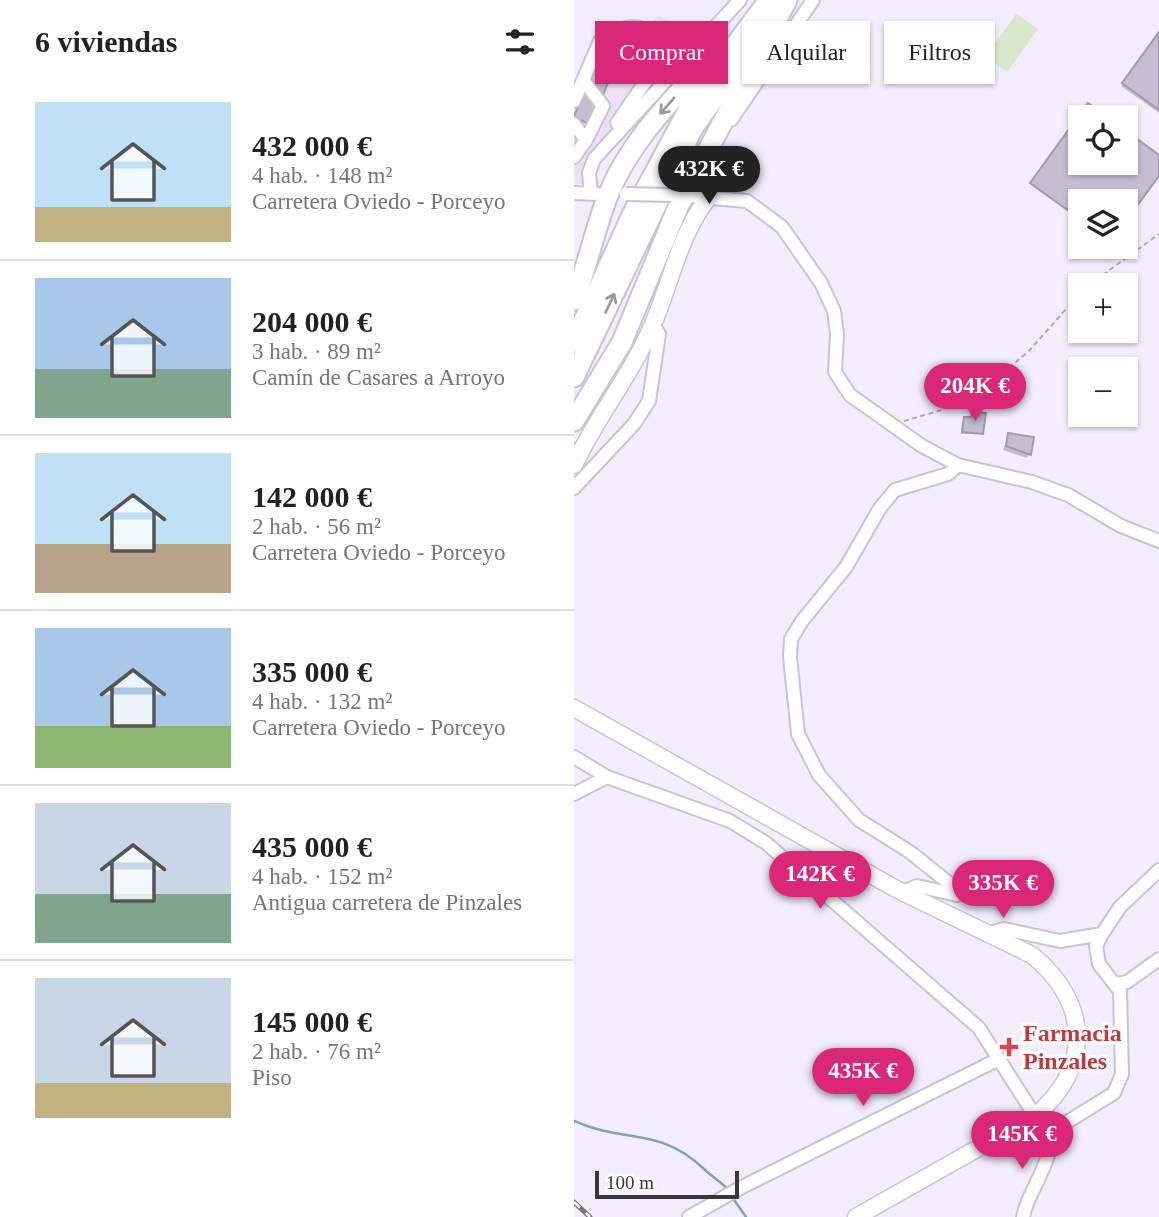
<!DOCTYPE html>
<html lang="es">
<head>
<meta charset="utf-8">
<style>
	:root { --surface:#fff; --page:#f2f2f2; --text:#222; --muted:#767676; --line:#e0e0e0; --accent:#db2777 }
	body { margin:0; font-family:"Times New Roman",serif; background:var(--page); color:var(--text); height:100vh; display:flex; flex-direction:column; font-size:26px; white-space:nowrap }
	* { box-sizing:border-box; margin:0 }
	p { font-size:23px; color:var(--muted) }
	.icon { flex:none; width:38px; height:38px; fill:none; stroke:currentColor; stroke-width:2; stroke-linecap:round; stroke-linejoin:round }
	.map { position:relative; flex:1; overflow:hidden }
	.drawer { display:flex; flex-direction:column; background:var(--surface); width:574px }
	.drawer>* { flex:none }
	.guide { position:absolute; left:21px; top:21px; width:458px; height:63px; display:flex; gap:14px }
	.buttons { position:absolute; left:494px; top:105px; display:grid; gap:14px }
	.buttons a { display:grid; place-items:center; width:70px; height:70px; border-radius:0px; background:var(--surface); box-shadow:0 2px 5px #0004; font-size:35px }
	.scale { position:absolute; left:21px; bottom:18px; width:144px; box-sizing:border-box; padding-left:7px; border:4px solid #39363f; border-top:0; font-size:19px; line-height:24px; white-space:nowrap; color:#39363f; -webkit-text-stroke:5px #fdfdfd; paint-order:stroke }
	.price { position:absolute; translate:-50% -60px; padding:0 16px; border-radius:24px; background:var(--accent); color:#fff; font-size:23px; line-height:46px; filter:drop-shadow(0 2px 4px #0008) }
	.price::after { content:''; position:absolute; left:50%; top:42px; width:21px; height:16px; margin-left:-10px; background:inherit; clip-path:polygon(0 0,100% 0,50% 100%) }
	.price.current { background:#222; color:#fff }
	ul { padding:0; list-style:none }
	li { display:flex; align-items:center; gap:21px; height:175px; padding:0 35px }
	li+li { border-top:2px solid var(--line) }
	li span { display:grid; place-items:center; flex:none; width:196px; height:140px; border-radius:0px; color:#555 }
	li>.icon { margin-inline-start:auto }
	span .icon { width:84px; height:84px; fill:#fffc; stroke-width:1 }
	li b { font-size:30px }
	h2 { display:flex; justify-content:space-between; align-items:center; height:84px; padding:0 35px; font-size:30px }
	.tag { padding:0 24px; border-radius:0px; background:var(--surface); box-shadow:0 2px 5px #0004; font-size:24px; line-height:63px }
	.tag.current { background:var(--accent); color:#fff }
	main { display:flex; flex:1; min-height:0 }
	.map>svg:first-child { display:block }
	.commercial { fill:#f0e0f3 }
	.green { fill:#d8e8cb }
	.shadow { fill:#0003 }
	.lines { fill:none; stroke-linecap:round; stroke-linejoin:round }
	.stream { stroke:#7da2ba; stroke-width:2.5 }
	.building { fill:#c4bed3; stroke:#a09baf; stroke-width:2 }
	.minor-casing { stroke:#cac2d7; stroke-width:16 }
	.major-casing { stroke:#cac2d7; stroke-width:19 }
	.highway-casing { stroke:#cac2d7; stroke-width:23 }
	.path { stroke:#aca8b5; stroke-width:2; stroke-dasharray:5 3.5; stroke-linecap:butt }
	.minor { stroke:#fff; stroke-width:12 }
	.major { stroke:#fff; stroke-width:16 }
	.highway { stroke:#fff; stroke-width:19 }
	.rail-casing { stroke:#76727d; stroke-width:5 }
	.rail { stroke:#fdfdfd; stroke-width:2.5; stroke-dasharray:8; stroke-linecap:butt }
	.minor-bridge-casing { stroke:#cac2d7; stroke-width:16; stroke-linecap:butt }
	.minor-bridge { stroke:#fff; stroke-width:12 }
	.oneway { stroke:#9c9a9f }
	.health-dot { fill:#e0444e; stroke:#fdfdfd; stroke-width:2.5 }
	.labels { text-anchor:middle; stroke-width:7; stroke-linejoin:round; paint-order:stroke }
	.health-label { font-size:24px; font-weight:bold; fill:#be3a42; stroke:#fdfdfd; text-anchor:start }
</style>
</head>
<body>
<main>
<section class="drawer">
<h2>6 viviendas<svg class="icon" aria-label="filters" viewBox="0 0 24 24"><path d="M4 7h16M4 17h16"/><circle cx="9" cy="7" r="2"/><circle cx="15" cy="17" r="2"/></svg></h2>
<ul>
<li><span style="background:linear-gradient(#bfe0f5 75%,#c2b280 0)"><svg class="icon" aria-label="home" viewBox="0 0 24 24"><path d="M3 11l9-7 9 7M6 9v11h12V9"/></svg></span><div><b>432 000 €</b><p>4 hab. · 148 m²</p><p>Carretera Oviedo - Porceyo</p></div></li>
<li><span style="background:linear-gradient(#a9c7e8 65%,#7fa58c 0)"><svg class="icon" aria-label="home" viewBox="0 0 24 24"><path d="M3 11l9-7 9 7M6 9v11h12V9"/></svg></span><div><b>204 000 €</b><p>3 hab. · 89 m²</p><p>Camín de Casares a Arroyo</p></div></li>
<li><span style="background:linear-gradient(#bfe0f5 65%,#b9a48a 0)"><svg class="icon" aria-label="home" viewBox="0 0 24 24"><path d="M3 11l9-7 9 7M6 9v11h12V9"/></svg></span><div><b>142 000 €</b><p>2 hab. · 56 m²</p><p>Carretera Oviedo - Porceyo</p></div></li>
<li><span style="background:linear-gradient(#a9c7e8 70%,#8fb573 0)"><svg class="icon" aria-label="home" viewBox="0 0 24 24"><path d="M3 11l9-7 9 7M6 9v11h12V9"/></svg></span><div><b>335 000 €</b><p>4 hab. · 132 m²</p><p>Carretera Oviedo - Porceyo</p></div></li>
<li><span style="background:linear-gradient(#c9d6e8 65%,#7fa58c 0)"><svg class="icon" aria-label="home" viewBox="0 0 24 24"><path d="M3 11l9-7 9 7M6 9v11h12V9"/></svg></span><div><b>435 000 €</b><p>4 hab. · 152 m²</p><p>Antigua carretera de Pinzales</p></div></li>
<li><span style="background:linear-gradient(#c9d6e8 75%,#c2b280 0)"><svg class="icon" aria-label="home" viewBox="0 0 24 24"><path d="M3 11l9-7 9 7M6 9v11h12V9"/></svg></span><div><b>145 000 €</b><p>2 hab. · 76 m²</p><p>Piso</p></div></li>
</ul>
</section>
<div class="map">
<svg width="585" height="1217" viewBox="0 0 585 1217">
	<rect width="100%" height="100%" fill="#f3edfe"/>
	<!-- commercial -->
	<path class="commercial" d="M 84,15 L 114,29 L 116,43 L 18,155 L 7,185 L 0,183 L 0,92 L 25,33 L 34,25 L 77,24 Z"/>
	<!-- green -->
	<path class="green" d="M 442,14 L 464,29 L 433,72 L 412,57 Z"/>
	<!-- shadow -->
	<path class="shadow" d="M 585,33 L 585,113 L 547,86 Z
		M 48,41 L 64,66 L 47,83 L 34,78 L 14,124 L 0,118 L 33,46 L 37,42 L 44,45 Z
		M 514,105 L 530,117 L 506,117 L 506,163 L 551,163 L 551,132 L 585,157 L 585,173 L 551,219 L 551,201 L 506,201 L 506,219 L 457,184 Z
		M 398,413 L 408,433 L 387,434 L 388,421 L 396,419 Z
		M 434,435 L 456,454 L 452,458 L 429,450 Z"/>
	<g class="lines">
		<!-- stream -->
		<path class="stream" d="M 0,1121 C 51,1144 85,1126 130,1169 C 138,1177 148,1182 155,1191
			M 158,1197 L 172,1217"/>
	</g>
	<!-- building -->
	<path class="building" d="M 585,32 L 585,110 L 548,83 Z
		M 48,39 L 59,42 L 67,54 L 66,67 L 53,80 L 25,68 L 36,40 L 46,44 Z
		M 20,68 L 37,76 L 16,125 L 0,116 Z
		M 514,103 L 533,117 L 506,117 L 506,163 L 551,163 L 551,130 L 585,155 L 585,176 L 551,222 L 551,201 L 506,201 L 506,219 L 456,183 Z
		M 398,412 L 412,413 L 409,434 L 388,432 L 390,417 L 397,417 Z
		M 434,433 L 460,437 L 457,455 L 432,446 Z"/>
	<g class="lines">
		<!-- minor casing -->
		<g class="minor-casing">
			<path id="minor" d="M 46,30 C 71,20 84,37 94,57 L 77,78
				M 9,80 L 29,106 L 12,140
				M 0,101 L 26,41 L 43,31 C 66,31 80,50 78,72 L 43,123
				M 157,120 L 239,0
				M 0,124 L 12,140 L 0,157
				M 0,193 L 24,194
				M 17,193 L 15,173 L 20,159 L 166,0
				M 104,195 L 173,201 L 208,227 L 247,283 L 260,311 L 263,334 L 261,372 L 276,395 L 348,446 L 384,465 L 458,482 L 494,495 L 547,526 L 585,541
				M 0,488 L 60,424 L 75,401 L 85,334 L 79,325
				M 0,757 L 33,777 L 156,821 L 192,843 L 405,1028 L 461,1116 C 499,1139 454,1186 449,1217
				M 0,794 L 33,777
				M 329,892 L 343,886 L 383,895 L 381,888 L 336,852 L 285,820 L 245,775 L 224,734 L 216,657 L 217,639 L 228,621 L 272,567 L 306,508 L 321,490 L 374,474 L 384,465
				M 415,933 L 430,929 L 486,941 L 528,934 L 522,946 L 525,964 L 546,991 L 548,1074 L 540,1093 L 477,1132
				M 528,934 L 546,907 L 585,870
				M 542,984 L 553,982 L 585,959
				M 115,1217 L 168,1187 L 425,1059"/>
		</g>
		<!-- major casing -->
		<g class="major-casing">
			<path id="major" d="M 0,465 C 23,416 58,374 79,324 C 97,283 106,231 136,196
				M 0,708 L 324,890 L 458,955 C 516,1003 519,1067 461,1116 L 282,1217"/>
		</g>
		<!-- highway casing -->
		<g class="highway-casing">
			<path id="highway" d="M 0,300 C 14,265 21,227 35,193 C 58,137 105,93 145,48
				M 0,342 L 58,215 L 118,103 L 195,0
				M 0,377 L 119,128 L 179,42
				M 0,421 L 48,342 L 104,207 L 213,0"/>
		</g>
		<!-- path -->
		<path class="path" d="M 515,285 L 585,234
			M 330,421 L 368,410 L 411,388 L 455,351 L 506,293"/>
		<!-- minor -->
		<use href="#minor" class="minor"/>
		<!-- major -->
		<use href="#major" class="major"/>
		<!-- highway -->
		<use href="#highway" class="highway"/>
		<!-- rail casing -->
		<g class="rail-casing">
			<path id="rail" d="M 0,1202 L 16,1217"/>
		</g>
		<!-- rail -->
		<use href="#rail" class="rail"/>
		<!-- minor-bridge casing -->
		<g class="minor-bridge-casing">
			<path id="minor-bridge" d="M 52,194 L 97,195"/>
		</g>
		<!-- minor-bridge -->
		<use href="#minor-bridge" class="minor-bridge"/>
	</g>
	<!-- one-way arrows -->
	<defs><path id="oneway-shaft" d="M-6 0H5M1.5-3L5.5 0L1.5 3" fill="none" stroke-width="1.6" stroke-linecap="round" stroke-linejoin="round" transform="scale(1.75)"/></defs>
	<g class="oneway">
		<use href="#oneway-shaft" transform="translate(93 106) rotate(131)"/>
		<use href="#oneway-shaft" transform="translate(36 303) rotate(-65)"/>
	</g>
	<!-- markers -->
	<path class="health-dot" d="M431.5 1036.5h7v7h7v7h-7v7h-7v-7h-7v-7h7z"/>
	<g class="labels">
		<!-- health labels -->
		<g class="health-label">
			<text x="449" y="1041">Farmacia<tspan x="449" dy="28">Pinzales</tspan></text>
		</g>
	</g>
</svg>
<div class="buttons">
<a><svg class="icon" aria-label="locate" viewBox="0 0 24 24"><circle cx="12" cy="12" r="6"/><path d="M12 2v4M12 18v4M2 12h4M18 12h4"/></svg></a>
<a><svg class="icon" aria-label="layers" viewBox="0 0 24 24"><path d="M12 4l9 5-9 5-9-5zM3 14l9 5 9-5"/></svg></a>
<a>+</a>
<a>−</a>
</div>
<div class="scale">100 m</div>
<b class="price current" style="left:135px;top:206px">432K €</b>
<b class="price" style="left:401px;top:423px">204K €</b>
<b class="price" style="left:246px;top:911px">142K €</b>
<b class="price" style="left:429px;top:920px">335K €</b>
<b class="price" style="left:289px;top:1108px">435K €</b>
<b class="price" style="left:448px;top:1171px">145K €</b>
<div class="guide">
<a class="tag current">Comprar</a>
<a class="tag">Alquilar</a>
<a class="tag">Filtros</a>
</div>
</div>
</main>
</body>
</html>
